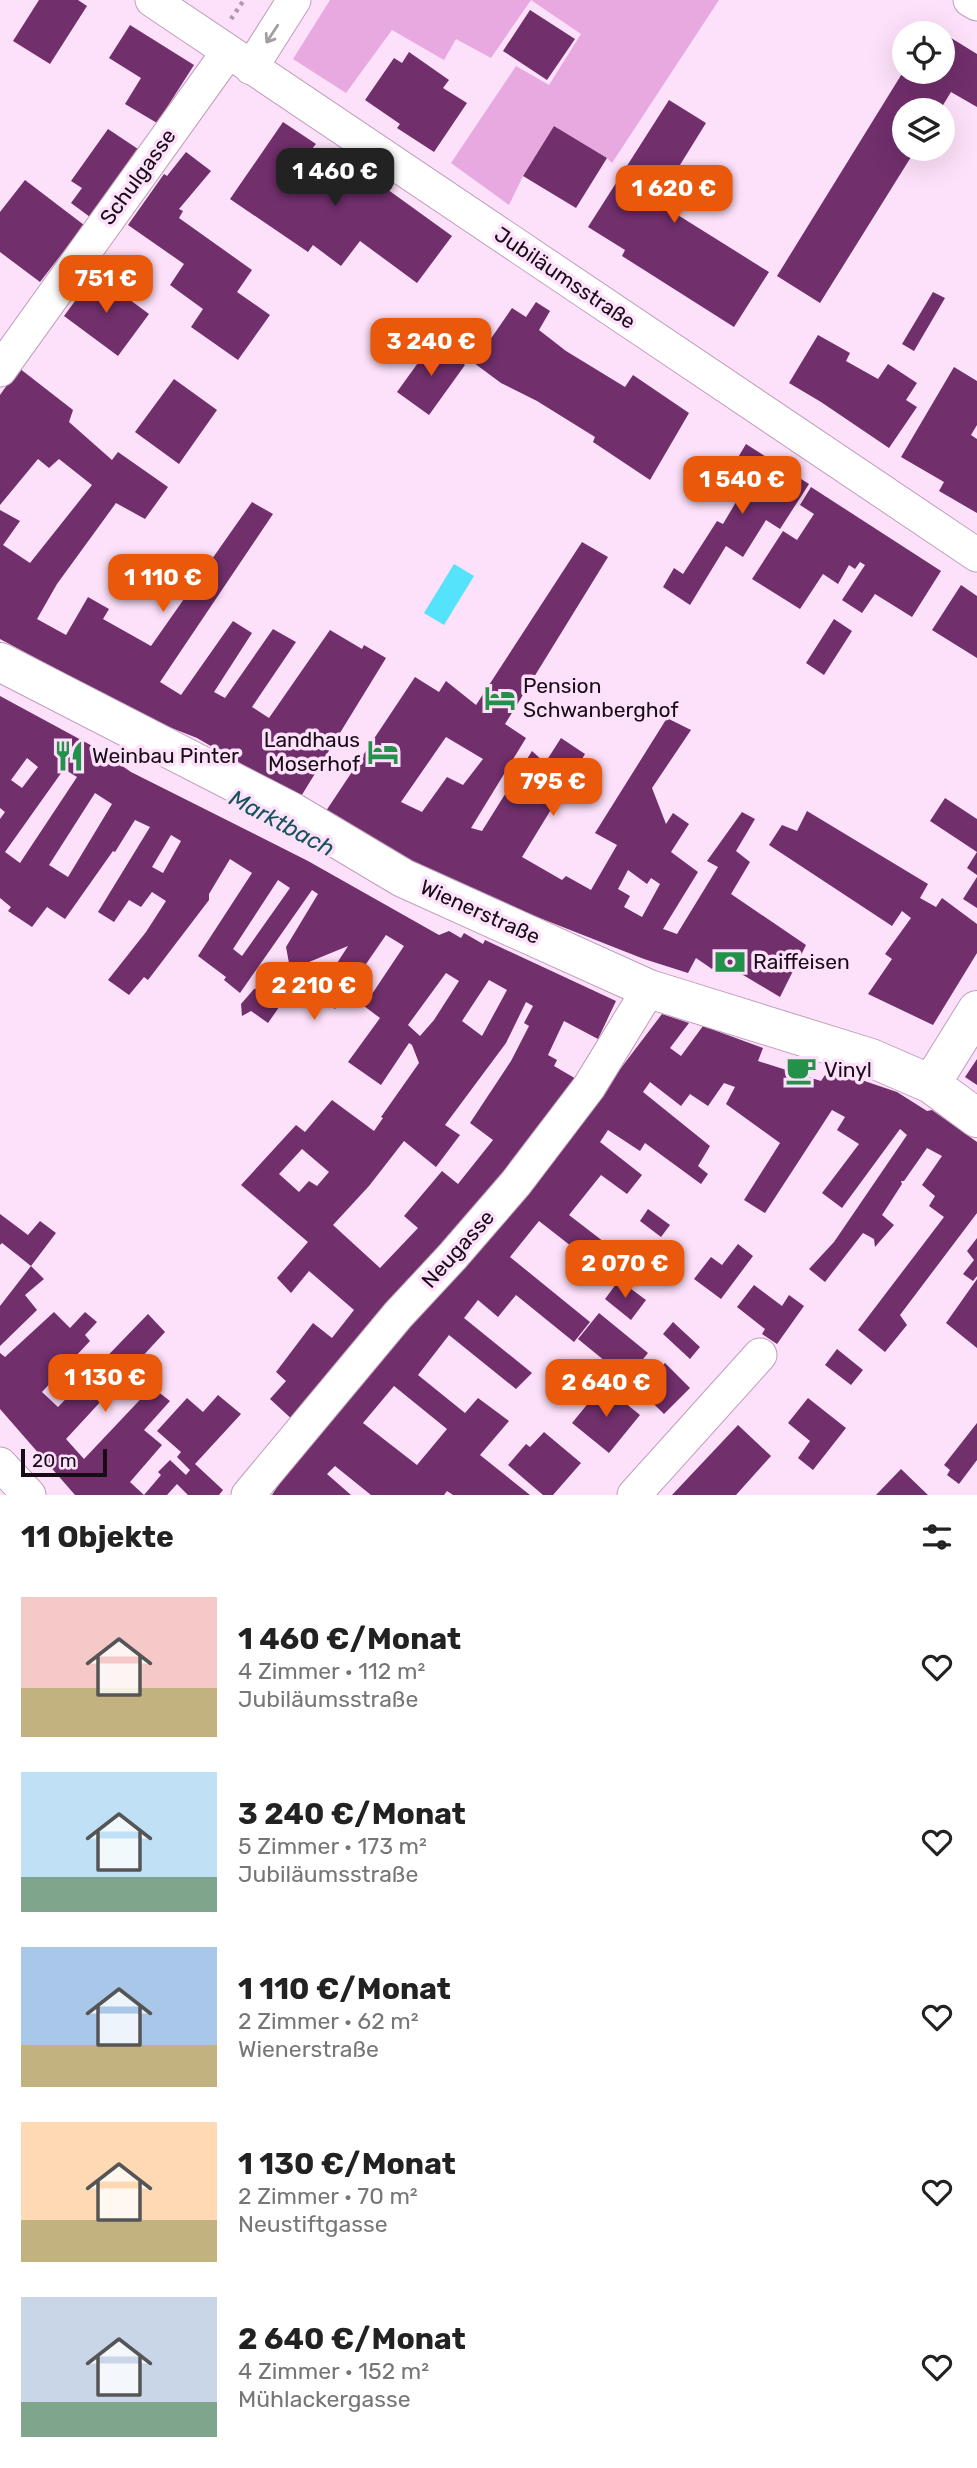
<!DOCTYPE html>
<html lang="de">
<head>
<meta charset="utf-8">
<style>
	:root { --surface:#fff; --page:#f6f6f6; --text:#222; --muted:#767676; --accent:#ea580c }
	body { margin:0; font-family:Rubik,sans-serif; background:var(--page); color:var(--text); height:100vh; display:flex; flex-direction:column; font-size:26px; white-space:nowrap }
	* { box-sizing:border-box; margin:0 }
	p { font-size:23px; color:var(--muted) }
	.icon { flex:none; width:38px; height:38px; fill:none; stroke:currentColor; stroke-width:2; stroke-linecap:round; stroke-linejoin:round }
	.map { position:relative; height:1495px; overflow:hidden }
	.sheet { display:flex; flex-direction:column; background:var(--surface); flex:1 }
	.sheet>* { flex:none }
	.controls { position:absolute; left:892px; top:21px; display:grid; gap:14px }
	.controls a { display:grid; place-items:center; width:63px; height:63px; border-radius:50%; background:var(--surface); box-shadow:0 7px 28px #0002; font-size:35px }
	.scale { position:absolute; left:21px; bottom:18px; width:86px; box-sizing:border-box; padding-left:7px; border:4px solid #180c16; border-top:0; font-size:19px; line-height:24px; white-space:nowrap; color:#180c16; -webkit-text-stroke:5px #fde0f9; paint-order:stroke }
	.price { position:absolute; translate:-50% -60px; padding:0 16px; border-radius:14px; background:var(--accent); color:#fff; font-size:23px; line-height:46px; filter:drop-shadow(0 2px 4px #0008) }
	.price::after { content:''; position:absolute; left:50%; top:42px; width:21px; height:16px; margin-left:-10px; background:inherit; clip-path:polygon(0 0,100% 0,50% 100%) }
	.price.on { background:#222; color:#fff }
	ul { padding:0; list-style:none }
	li { display:flex; align-items:center; gap:21px; height:175px; padding:0 21px }
	li span { display:grid; place-items:center; flex:none; width:196px; height:140px; border-radius:0px; color:#555 }
	li>.icon { margin-inline-start:auto }
	span .icon { width:84px; height:84px; fill:#fffc; stroke-width:1 }
	li b { font-size:30px }
	h2 { display:flex; justify-content:space-between; align-items:center; height:84px; padding:0 21px; font-size:30px }
	.map>svg:first-child { display:block }
	.green { fill:#e7a9e0 }
	.water { fill:#54e3fa }
	.building { fill:#712f6c; fill-rule:evenodd }
	.lines { fill:none; stroke-linecap:round; stroke-linejoin:round }
	.minor-casing { stroke:#bf9ebb; stroke-width:35 }
	.tertiary-casing { stroke:#bf9ebb; stroke-width:40 }
	.path { stroke:#b199ad; stroke-width:4.5; stroke-dasharray:3.5 5; stroke-linecap:butt }
	.minor { stroke:#fff; stroke-width:33 }
	.tertiary { stroke:#fff; stroke-width:38 }
	.oneway { stroke:#a39ea2 }
	.labels { text-anchor:middle; stroke-width:7; stroke-linejoin:round; paint-order:stroke }
	.street-label { font-size:21px; fill:#180c16; stroke:#fde0f9 }
	.poi-label { font-size:21px; fill:#180c16; stroke:#fde0f9; text-anchor:start }
	.water-label { font-size:23px; font-style:italic; fill:#17535d; stroke:#fde0f9 }
</style>
</head>
<body>
<div class="map">
<svg width="977" height="1495" viewBox="0 0 977 1495">
	<rect width="100%" height="100%" fill="#fde0f9"/>
	<!-- green -->
	<path class="green" d="M 330,0 L 719,0 L 612,163 L 607,158 L 554,126 L 523,176 L 509,205 L 451,163 L 516,66 L 549,85 L 581,34 L 531,0 L 491,58 L 456,39 L 444,60 L 392,30 L 346,93 L 293,59 Z"/>
	<!-- water -->
	<path class="water" d="M 454,564 L 474,576 L 444,625 L 424,613 Z"/>
	<!-- building -->
	<path class="building" d="M 39,0 L 78,0 L 87,6 L 50,64 L 13,41 Z
		M 530,10 L 575,39 L 547,80 L 503,51 Z
		M 130,25 L 194,65 L 157,123 L 125,104 L 141,78 L 109,58 Z
		M 943,33 L 977,54 L 977,107 L 951,92 L 940,110 L 905,110 L 905,149 L 916,149 L 820,303 L 777,276 L 903,72 L 943,72 Z
		M 409,52 L 449,80 L 443,88 L 467,103 L 434,152 L 397,128 L 400,124 L 365,100 L 394,58 L 402,63 Z
		M 669,100 L 706,123 L 657,202 L 769,272 L 734,327 L 622,256 L 625,250 L 588,227 Z
		M 283,122 L 316,144 L 311,150 L 373,192 L 380,184 L 452,236 L 417,283 L 360,241 L 341,266 L 313,245 L 308,252 L 230,199 Z
		M 554,126 L 607,158 L 576,208 L 523,176 Z
		M 108,129 L 138,149 L 90,217 L 71,203 L 82,188 L 71,181 Z
		M 186,152 L 211,171 L 179,209 L 183,211 L 179,218 L 252,270 L 237,292 L 270,315 L 238,360 L 191,327 L 203,309 L 170,285 L 184,264 L 128,225 L 164,174 L 167,176 Z
		M 25,180 L 84,225 L 40,282 L 0,252 L 0,212 Z
		M 95,274 L 149,314 L 118,356 L 64,316 Z
		M 933,292 L 945,298 L 914,351 L 902,344 Z
		M 536,302 L 550,311 L 539,330 L 566,351 L 625,387 L 633,375 L 689,413 L 650,480 L 593,442 L 595,437 L 537,401 L 501,383 L 474,363 L 512,308 L 526,317 Z
		M 818,335 L 850,353 L 846,361 L 878,379 L 888,364 L 917,383 L 906,400 L 917,407 L 889,448 L 821,402 L 789,383 Z
		M 433,342 L 465,365 L 429,415 L 397,392 Z
		M 954,367 L 977,381 L 977,425 L 971,435 L 977,439 L 977,513 L 939,491 L 944,482 L 901,457 Z
		M 19,368 L 73,410 L 69,422 L 112,460 L 118,452 L 168,487 L 145,519 L 116,503 L 57,584 L 37,619 L 66,635 L 88,597 L 109,609 L 103,619 L 151,646 L 252,502 L 273,514 L 160,682 L 181,695 L 233,621 L 252,633 L 214,692 L 225,698 L 273,629 L 296,642 L 252,707 L 269,718 L 330,630 L 362,649 L 364,645 L 386,658 L 300,798 L 197,738 L 154,721 L 0,639 L 0,510 L 20,521 L 3,545 L 30,563 L 92,485 L 59,459 L 49,468 L 38,459 L 0,505 L 0,395 Z
		M 174,379 L 217,410 L 179,464 L 135,432 Z
		M 746,444 L 809,484 L 780,529 L 766,520 L 743,557 L 726,546 L 690,605 L 663,587 L 674,568 L 683,574 L 717,521 L 723,524 L 739,497 L 721,486 Z
		M 811,487 L 941,571 L 912,617 L 875,594 L 862,613 L 842,600 L 865,565 L 860,562 L 855,569 L 849,565 L 838,584 L 823,574 L 800,609 L 752,579 L 783,531 L 797,540 L 814,514 L 800,505 Z
		M 582,542 L 608,557 L 505,724 L 526,738 L 471,828 L 482,831 L 532,751 L 545,763 L 561,738 L 585,754 L 522,857 L 562,880 L 566,876 L 591,890 L 617,845 L 595,833 L 667,718 L 691,730 L 652,788 L 666,824 L 673,813 L 689,824 L 671,852 L 698,872 L 663,929 L 677,934 L 718,867 L 707,861 L 742,812 L 755,819 L 736,851 L 750,862 L 731,894 L 806,945 L 780,997 L 718,960 L 712,969 L 696,958 L 688,973 L 644,959 L 474,892 L 417,864 L 326,811 L 415,677 L 439,692 L 446,681 L 476,705 ZM 446,737 L 483,759 L 463,785 L 447,777 L 422,812 L 401,802 ZM 628,870 L 647,884 L 651,878 L 660,884 L 642,917 L 624,907 L 630,896 L 618,889 Z
		M 961,585 L 977,596 L 977,658 L 932,630 Z
		M 834,619 L 852,631 L 824,675 L 806,663 Z
		M 0,696 L 96,748 L 131,772 L 308,861 L 439,935 L 449,931 L 461,938 L 464,933 L 483,944 L 485,940 L 616,1001 L 598,1039 L 564,1021 L 548,1055 L 557,1060 L 554,1066 L 578,1080 L 507,1178 L 295,1422 L 270,1399 L 286,1381 L 276,1372 L 313,1323 L 332,1338 L 354,1310 L 309,1271 L 291,1293 L 277,1278 L 308,1242 L 241,1185 L 296,1125 L 305,1132 L 332,1100 L 374,1131 L 383,1118 L 381,1117 L 419,1063 L 412,1045 L 409,1043 L 381,1085 L 348,1062 L 380,1018 L 364,1006 L 404,946 L 386,935 L 335,1009 L 316,996 L 348,946 L 309,962 L 316,996 L 282,1003 L 268,1023 L 251,1011 L 242,1016 L 241,1004 L 254,989 L 276,984 L 272,966 L 289,963 L 286,947 L 318,894 L 312,890 L 240,993 L 224,980 L 226,977 L 198,956 L 252,873 L 230,859 L 209,894 L 209,900 L 148,980 L 144,977 L 129,995 L 108,980 L 146,932 L 166,901 L 152,892 L 141,907 L 129,900 L 114,922 L 98,912 L 150,827 L 135,820 L 115,852 L 113,851 L 65,919 L 47,907 L 32,927 L 8,911 L 11,907 L 0,898 L 0,819 L 5,812 L 0,808 ZM 27,758 L 38,767 L 22,788 L 11,780 ZM 64,769 L 77,777 L 20,863 L 5,852 ZM 95,793 L 112,804 L 68,877 L 49,865 ZM 171,835 L 181,841 L 163,873 L 152,867 ZM 278,880 L 290,888 L 242,956 L 233,949 ZM 446,973 L 459,981 L 434,1020 L 420,1036 L 408,1025 ZM 489,980 L 507,990 L 482,1036 L 462,1021 ZM 526,1002 L 533,1006 L 524,1023 L 529,1026 L 511,1061 L 470,1123 L 493,1140 L 458,1184 L 442,1171 L 404,1216 L 418,1228 L 380,1268 L 333,1225 L 369,1186 L 404,1141 L 436,1167 L 460,1135 L 445,1125 L 506,1043 ZM 302,1149 L 329,1172 L 317,1186 L 309,1181 L 299,1192 L 279,1174 Z
		M 945,798 L 977,819 L 977,852 L 930,821 Z
		M 807,811 L 928,884 L 920,898 L 936,907 L 942,898 L 977,924 L 977,953 L 933,1025 L 868,994 L 892,959 L 885,954 L 911,918 L 902,911 L 892,926 L 769,845 L 782,825 L 797,831 Z
		M 977,852 L 977,875 L 967,868 Z
		M 977,877 L 977,908 L 963,899 Z
		M 662,1014 L 689,1023 L 670,1048 L 681,1056 L 703,1026 L 763,1048 L 758,1061 L 821,1081 L 829,1069 L 897,1092 L 927,1111 L 932,1110 L 977,1142 L 977,1213 L 900,1315 L 907,1325 L 885,1352 L 858,1330 L 944,1217 L 929,1206 L 935,1196 L 922,1185 L 942,1156 L 927,1148 L 904,1181 L 901,1181 L 902,1184 L 882,1215 L 894,1225 L 875,1247 L 874,1239 L 863,1233 L 825,1282 L 809,1269 L 834,1242 L 907,1135 L 900,1129 L 842,1208 L 822,1193 L 859,1144 L 837,1130 L 845,1117 L 832,1110 L 765,1213 L 744,1200 L 780,1143 L 726,1104 L 735,1087 L 724,1083 L 708,1106 L 690,1094 L 681,1106 L 650,1082 L 643,1092 L 710,1146 L 698,1166 L 708,1174 L 701,1184 L 645,1143 L 640,1151 L 608,1130 L 600,1142 L 642,1175 L 627,1194 L 601,1175 L 569,1215 L 617,1252 L 603,1271 L 539,1221 L 510,1257 L 590,1322 L 574,1342 L 516,1295 L 498,1317 L 478,1300 L 464,1318 L 532,1373 L 516,1389 L 449,1335 L 418,1375 L 465,1413 L 478,1398 L 509,1421 L 480,1455 L 530,1495 L 453,1495 L 447,1491 L 444,1495 L 371,1495 L 335,1466 L 327,1474 L 351,1495 L 272,1495 L 283,1478 L 602,1093 ZM 394,1386 L 447,1429 L 417,1465 L 363,1423 Z
		M 977,1059 L 977,1085 L 965,1077 Z
		M 648,1209 L 670,1225 L 661,1237 L 640,1221 Z
		M 0,1214 L 28,1235 L 40,1221 L 56,1233 L 31,1266 L 2,1243 L 0,1245 Z
		M 977,1238 L 977,1276 L 973,1281 L 963,1274 L 974,1260 L 967,1251 Z
		M 738,1244 L 753,1256 L 721,1299 L 694,1279 L 711,1257 L 722,1265 Z
		M 31,1266 L 44,1279 L 25,1295 L 37,1310 L 0,1346 L 0,1306 Z
		M 977,1279 L 977,1348 L 946,1323 Z
		M 619,1280 L 646,1300 L 631,1320 L 605,1299 Z
		M 754,1285 L 782,1306 L 789,1295 L 804,1306 L 777,1344 L 762,1334 L 765,1329 L 737,1307 Z
		M 54,1312 L 70,1328 L 85,1312 L 97,1322 L 85,1335 L 90,1341 L 42,1392 L 58,1407 L 148,1314 L 165,1332 L 66,1439 L 84,1459 L 152,1387 L 170,1401 L 144,1430 L 162,1445 L 130,1482 L 144,1495 L 161,1475 L 158,1472 L 170,1460 L 186,1475 L 190,1470 L 177,1457 L 181,1452 L 157,1431 L 187,1398 L 203,1412 L 218,1395 L 241,1414 L 195,1464 L 223,1490 L 219,1495 L 188,1495 L 177,1484 L 167,1495 L 75,1495 L 0,1409 L 0,1353 L 5,1357 Z
		M 599,1313 L 648,1353 L 627,1379 L 578,1339 Z
		M 673,1322 L 700,1347 L 690,1359 L 663,1334 Z
		M 837,1349 L 863,1370 L 851,1385 L 825,1365 Z
		M 650,1362 L 658,1370 L 665,1363 L 690,1388 L 664,1414 L 631,1382 Z
		M 603,1385 L 640,1415 L 609,1453 L 572,1423 Z
		M 808,1398 L 846,1428 L 813,1470 L 798,1458 L 810,1441 L 788,1423 Z
		M 977,1423 L 977,1460 L 959,1484 L 947,1475 L 950,1470 L 944,1465 Z
		M 738,1425 L 771,1456 L 736,1495 L 672,1495 Z
		M 544,1432 L 581,1463 L 553,1495 L 543,1495 L 508,1465 L 526,1444 L 530,1447 Z
		M 901,1469 L 928,1495 L 876,1495 Z"/>
	<g class="lines">
		<!-- minor casing -->
		<g class="minor-casing">
			<path id="minor" d="M 152,0 L 977,555
				M 970,0 L 977,4
				M 251,68 L 294,0
				M 0,370 L 228,52
				M 0,1464 L 29,1495
				M 248,1495 L 398,1315 L 452,1257 L 516,1183 L 589,1087 L 649,989
				M 634,1495 L 760,1355"/>
		</g>
		<!-- tertiary casing -->
		<g class="tertiary-casing">
			<path id="tertiary" d="M 0,662 L 294,813 L 403,878 L 649,989 L 871,1058 L 931,1084 L 977,1118
				M 931,1084 L 977,1010"/>
		</g>
		<!-- path -->
		<path class="path" d="M 231,19 L 244,0"/>
		<!-- minor -->
		<use href="#minor" class="minor"/>
		<!-- tertiary -->
		<use href="#tertiary" class="tertiary"/>
	</g>
	<!-- one-way arrows -->
	<defs><path id="oneway-shaft" d="M-6 0H5M1.5-3L5.5 0L1.5 3" fill="none" stroke-width="1.6" stroke-linecap="round" stroke-linejoin="round" transform="scale(1.75)"/></defs>
	<use class="oneway" href="#oneway-shaft" transform="translate(272 34) rotate(123)"/>
	<!-- icons -->
	<defs>
		<g id="hotel-bare" transform="scale(2.415)"><path d="M-6-4.5h1.5V1H6V5H4.5V3h-9V5H-6ZM-4 0a1.8 1.8 0 1 1 3.6 0ZM.5 0V-2.5h3Q6-2.5 6 0Z" fill="#23914a" stroke="#fde0f9" stroke-width="2.5" paint-order="stroke"/></g>
		<g id="restaurant-bare" transform="scale(2.415)"><path d="M-5-6h1v4h1v-4h1v4h1v-4h1v5L-1.5 .5V6h-2V.5L-5-1ZM5-6V6H3V1.5H1.5Q1.5-4 5-6Z" fill="#23914a" stroke="#fde0f9" stroke-width="2.5" paint-order="stroke"/></g>
		<g id="bank-bare" transform="scale(2.415)"><path d="M-6-4H6V4H-6ZM0-2.3a2.3 2.3 0 1 0 0 4.6a2.3 2.3 0 1 0 0-4.6Z" fill="#23914a" stroke="#fde0f9" stroke-width="2.5" paint-order="stroke"/></g>
		<g id="cafe-bare" transform="scale(2.415)"><path d="M-5.5-4.5H6V0H3Q3 3.5 0 3.5H-2.5Q-5.5 3.5-5.5 0ZM3-3.2v2h1.7v-2ZM-6 4.5H4V6H-6Z" fill="#23914a" stroke="#fde0f9" stroke-width="2.5" paint-order="stroke"/></g>
	</defs>
	<g fill-rule="evenodd">
		<use href="#hotel-bare" x="500" y="698"/>
		<use href="#hotel-bare" x="383" y="752"/>
		<use href="#restaurant-bare" x="69" y="756"/>
		<use href="#bank-bare" x="730" y="962"/>
		<use href="#cafe-bare" x="801" y="1070"/>
	</g>
	<g class="labels">
		<!-- street labels -->
		<g class="street-label">
			<text transform="translate(138 177) rotate(-54)" y="7">Schulgasse</text>
			<text transform="translate(565 278) rotate(34)" y="7">Jubiläumsstraße</text>
			<text transform="translate(480 912) rotate(24)" y="7">Wienerstraße</text>
			<text transform="translate(458 1249) rotate(-48)" y="7">Neugasse</text>
		</g>
		<!-- poi labels -->
		<g class="poi-label">
			<text x="523" y="693">Pension<tspan x="523" dy="24">Schwanberghof</tspan></text>
			<text x="360" y="747" text-anchor="end">Landhaus<tspan x="360" dy="24">Moserhof</tspan></text>
			<text x="92" y="763">Weinbau Pinter</text>
			<text x="753" y="969">Raiffeisen</text>
			<text x="824" y="1077">Vinyl</text>
		</g>
		<!-- water labels -->
		<g class="water-label">
			<text transform="translate(282 823) rotate(28)" y="8">Marktbach</text>
		</g>
	</g>
</svg>
<div class="controls">
<a><svg class="icon" aria-label="locate" viewBox="0 0 24 24"><circle cx="12" cy="12" r="6"/><path d="M12 2v4M12 18v4M2 12h4M18 12h4"/></svg></a>
<a><svg class="icon" aria-label="layers" viewBox="0 0 24 24"><path d="M12 4l9 5-9 5-9-5zM3 14l9 5 9-5"/></svg></a>
</div>
<div class="scale">20 m</div>
<b class="price on" style="left:335px;top:208px">1 460 €</b>
<b class="price" style="left:674px;top:225px">1 620 €</b>
<b class="price" style="left:106px;top:315px">751 €</b>
<b class="price" style="left:431px;top:378px">3 240 €</b>
<b class="price" style="left:742px;top:516px">1 540 €</b>
<b class="price" style="left:163px;top:614px">1 110 €</b>
<b class="price" style="left:553px;top:818px">795 €</b>
<b class="price" style="left:314px;top:1022px">2 210 €</b>
<b class="price" style="left:625px;top:1300px">2 070 €</b>
<b class="price" style="left:105px;top:1414px">1 130 €</b>
<b class="price" style="left:606px;top:1419px">2 640 €</b>
</div>
<section class="sheet">
<h2>11 Objekte<svg class="icon" aria-label="filters" viewBox="0 0 24 24"><path d="M4 7h16M4 17h16"/><circle cx="9" cy="7" r="2"/><circle cx="15" cy="17" r="2"/></svg></h2>
<ul>
<li><span style="background:linear-gradient(#f6c9c9 65%,#c2b280 0)"><svg class="icon" aria-label="home" viewBox="0 0 24 24"><path d="M3 11l9-7 9 7M6 9v11h12V9"/></svg></span><div><b>1 460 €/Monat</b><p>4 Zimmer · 112 m²</p><p>Jubiläumsstraße</p></div><svg class="icon" aria-label="heart" viewBox="0 0 24 24"><path d="M12 20l-8-8c-3-5 5-10 8-4 3-6 11-1 8 4z"/></svg></li>
<li><span style="background:linear-gradient(#bfe0f5 75%,#7fa58c 0)"><svg class="icon" aria-label="home" viewBox="0 0 24 24"><path d="M3 11l9-7 9 7M6 9v11h12V9"/></svg></span><div><b>3 240 €/Monat</b><p>5 Zimmer · 173 m²</p><p>Jubiläumsstraße</p></div><svg class="icon" aria-label="heart" viewBox="0 0 24 24"><path d="M12 20l-8-8c-3-5 5-10 8-4 3-6 11-1 8 4z"/></svg></li>
<li><span style="background:linear-gradient(#a9c7e8 70%,#c2b280 0)"><svg class="icon" aria-label="home" viewBox="0 0 24 24"><path d="M3 11l9-7 9 7M6 9v11h12V9"/></svg></span><div><b>1 110 €/Monat</b><p>2 Zimmer · 62 m²</p><p>Wienerstraße</p></div><svg class="icon" aria-label="heart" viewBox="0 0 24 24"><path d="M12 20l-8-8c-3-5 5-10 8-4 3-6 11-1 8 4z"/></svg></li>
<li><span style="background:linear-gradient(#ffd9b3 70%,#c2b280 0)"><svg class="icon" aria-label="home" viewBox="0 0 24 24"><path d="M3 11l9-7 9 7M6 9v11h12V9"/></svg></span><div><b>1 130 €/Monat</b><p>2 Zimmer · 70 m²</p><p>Neustiftgasse</p></div><svg class="icon" aria-label="heart" viewBox="0 0 24 24"><path d="M12 20l-8-8c-3-5 5-10 8-4 3-6 11-1 8 4z"/></svg></li>
<li><span style="background:linear-gradient(#c9d6e8 75%,#7fa58c 0)"><svg class="icon" aria-label="home" viewBox="0 0 24 24"><path d="M3 11l9-7 9 7M6 9v11h12V9"/></svg></span><div><b>2 640 €/Monat</b><p>4 Zimmer · 152 m²</p><p>Mühlackergasse</p></div><svg class="icon" aria-label="heart" viewBox="0 0 24 24"><path d="M12 20l-8-8c-3-5 5-10 8-4 3-6 11-1 8 4z"/></svg></li>
</ul>
</section>
</body>
</html>
